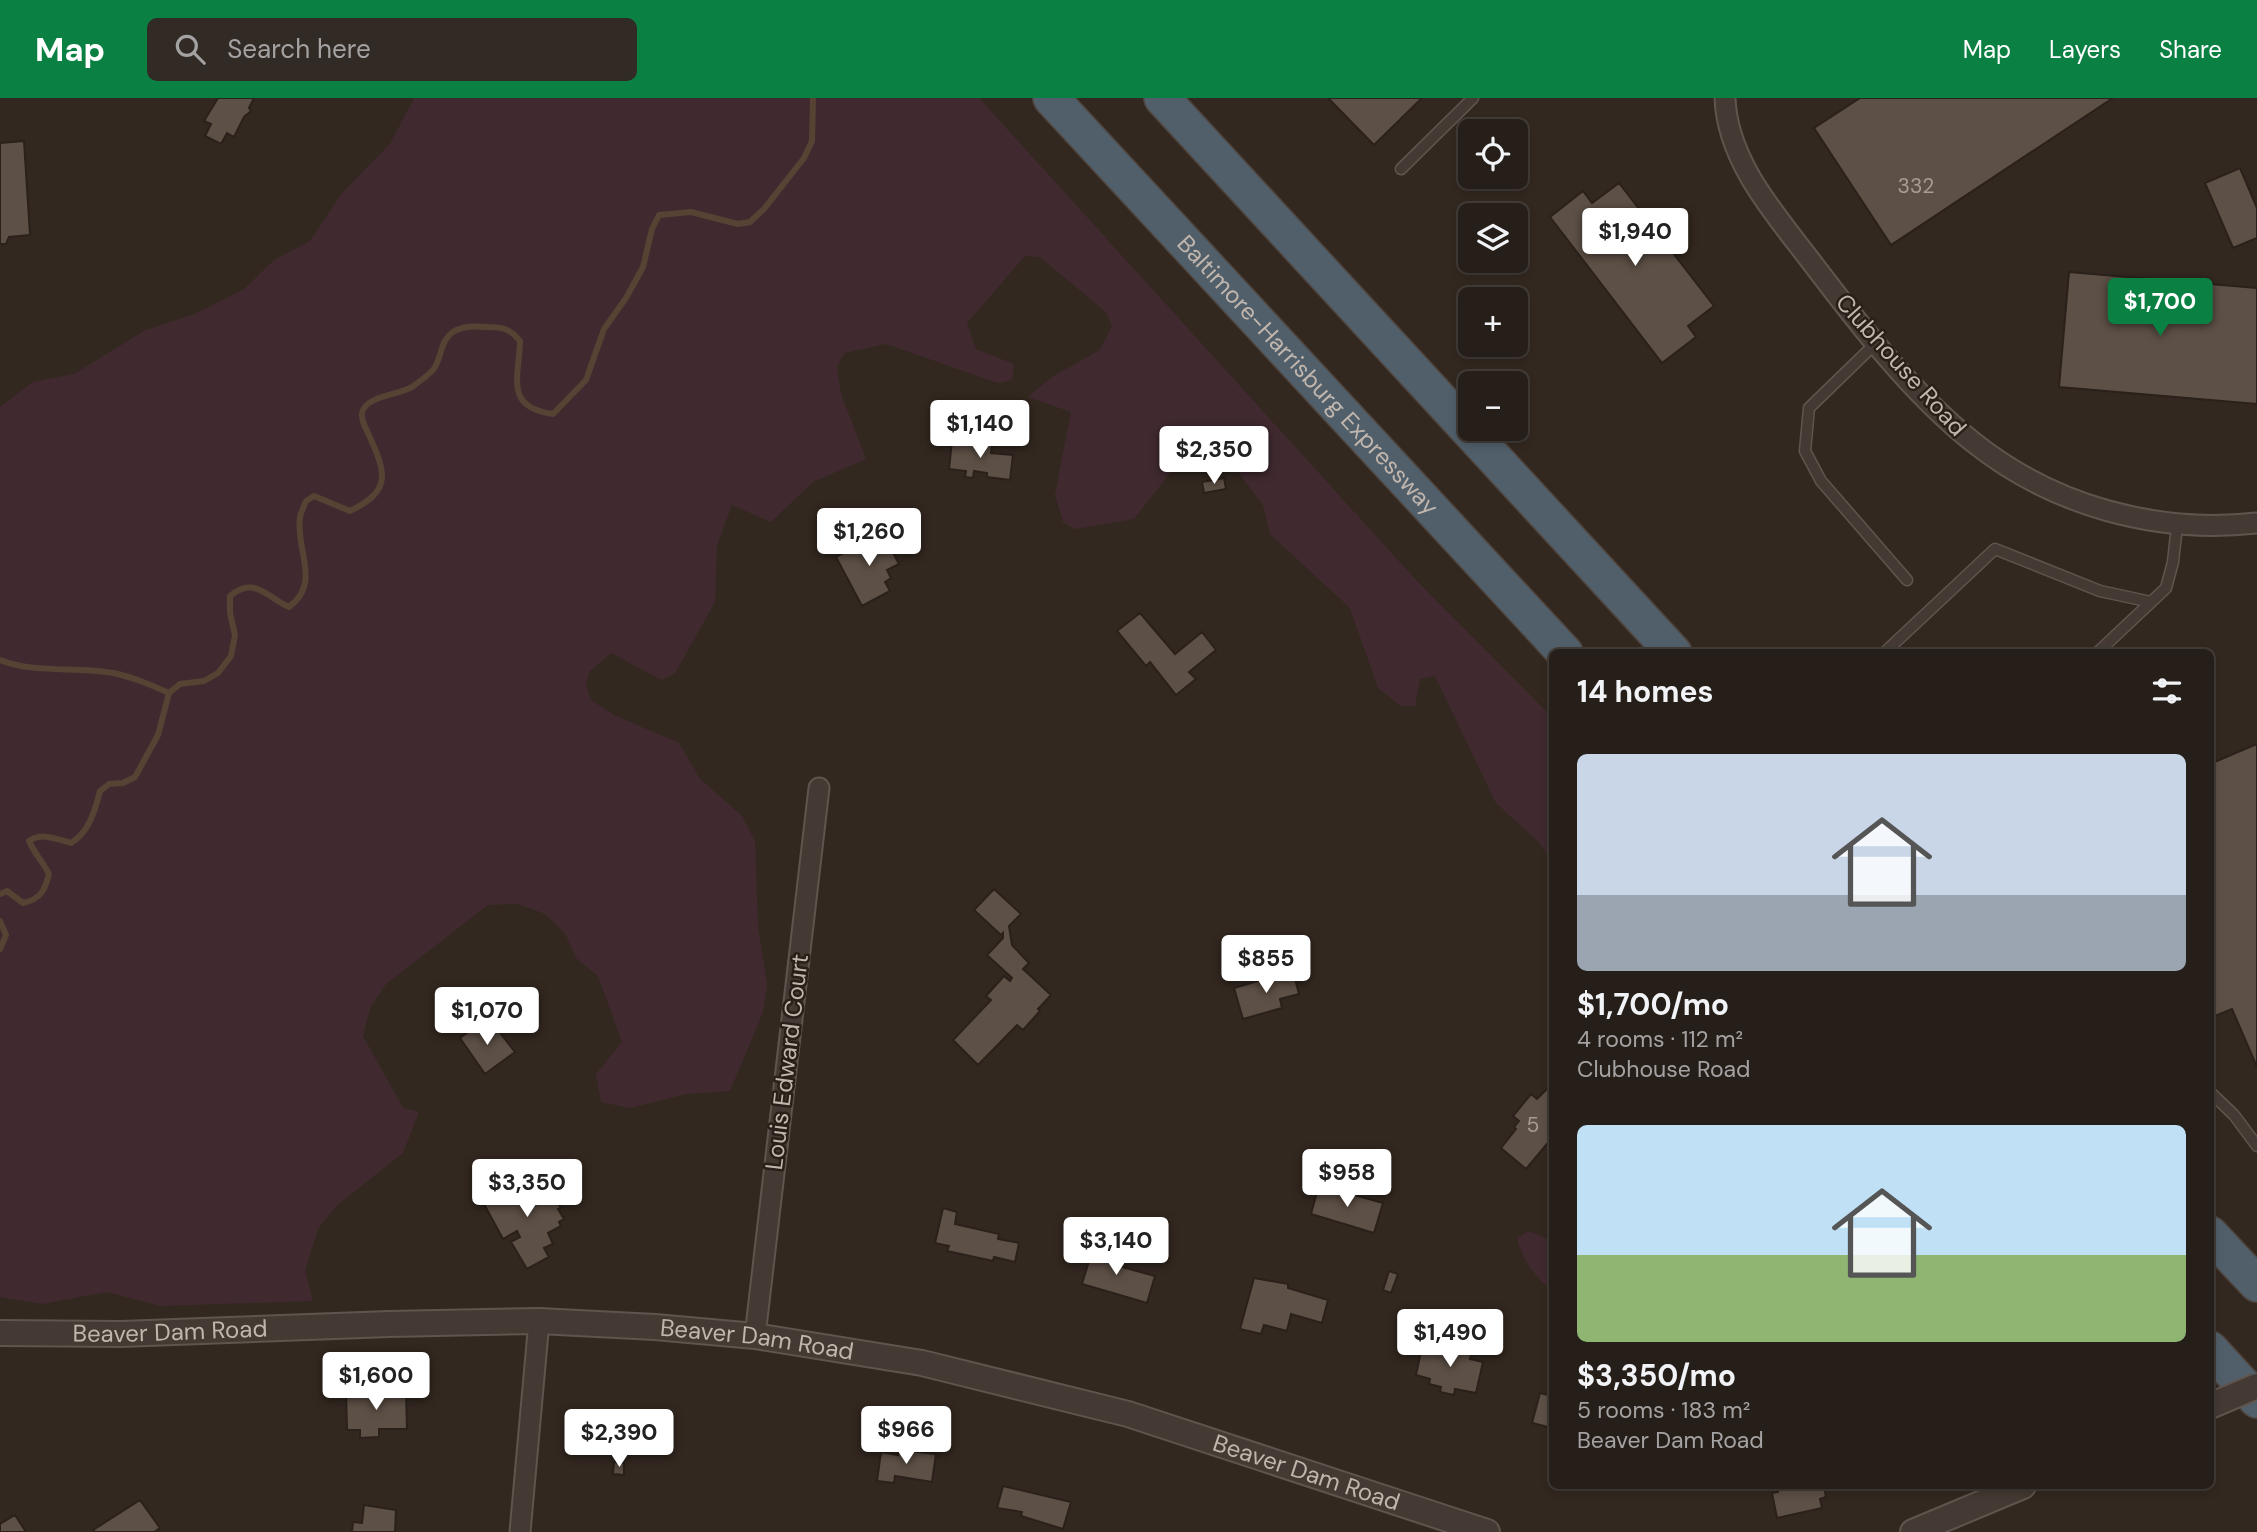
<!DOCTYPE html>
<html lang="en">
<head>
<meta charset="utf-8">
<style>
	:root { --surface:#261e18; --page:#322b25; --text:#f1f3f6; --muted:#a4a2a2; --line:#423c37; --accent:#0b8043 }
	body { margin:0; font-family:"DM Sans",sans-serif; background:var(--page); color:var(--text); height:100vh; display:flex; flex-direction:column; font-size:26px; white-space:nowrap }
	* { box-sizing:border-box; margin:0 }
	p { font-size:23px; color:var(--muted) }
	.icon { flex:none; width:38px; height:38px; fill:none; stroke:currentColor; stroke-width:2; stroke-linecap:round; stroke-linejoin:round }
	.map { position:relative; flex:1; overflow:hidden }
	.drawer { position:absolute; left:1549px; top:551px; width:665px; height:840px; display:flex; flex-direction:column; background:var(--surface); border-radius:10px; box-shadow:0 4px 10px #0003,0 0 0 2px var(--line) }
	.drawer>* { flex:none }
	.fabs { position:absolute; left:1458px; top:21px; display:grid; gap:14px }
	.fabs a { display:grid; place-items:center; width:70px; height:70px; border-radius:10px; background:var(--surface); box-shadow:0 4px 10px #0003,0 0 0 2px var(--line); font-size:35px }
	.price { position:absolute; translate:-50% -60px; padding:0 16px; border-radius:7px; background:#fff; color:#222; font-size:23px; line-height:46px; filter:drop-shadow(0 2px 4px #0008) }
	.price::after { content:''; position:absolute; left:50%; top:42px; width:21px; height:16px; margin-left:-10px; background:inherit; clip-path:polygon(0 0,100% 0,50% 100%) }
	.price.active { background:var(--accent); color:#fff }
	ul { padding:0; list-style:none }
	li { display:grid; align-content:center; gap:14px; height:371px; padding:0 28px }
	li span { display:grid; place-items:center; height:217px; border-radius:10px; color:#555 }
	li>.icon { margin-inline-start:auto }
	span .icon { width:126px; height:126px; fill:#fffc; stroke-width:1 }
	li b { font-size:30px }
	h2 { display:flex; justify-content:space-between; align-items:center; height:84px; padding:0 28px; font-size:30px }
	header { display:flex; align-items:center; gap:42px; box-sizing:border-box; height:98px; padding:0 35px; background:var(--accent); color:#fff }
	header strong { font-size:33px }
	nav { display:flex; gap:38px; margin-inline-start:auto; font-size:24px }
	.search { width:490px; height:63px; background:var(--page); display:flex; align-items:center; gap:18px; box-sizing:border-box; padding:0 24px; border-radius:10px; color:var(--muted); font-size:26px }
	.map>svg:first-child { display:block }
	.green { fill:#402a30 }
	.lines { fill:none; stroke-linecap:round; stroke-linejoin:round }
	.stream { stroke:#574233; stroke-width:6 }
	.building { fill:#5d5046; stroke:#2b211b; stroke-width:2 }
	.service-casing { stroke:#5f554e; stroke-width:13 }
	.minor-casing { stroke:#5f554e; stroke-width:23 }
	.tertiary-casing { stroke:#5f554e; stroke-width:28 }
	.motorway-casing { stroke:#4f453e; stroke-width:38 }
	.service { stroke:#443a33; stroke-width:10 }
	.minor { stroke:#443a33; stroke-width:19 }
	.tertiary { stroke:#443a33; stroke-width:24 }
	.motorway { stroke:#515f6a; stroke-width:35 }
	.tertiary-bridge-casing { stroke:#5f554e; stroke-width:28; stroke-linecap:butt }
	.tertiary-bridge { stroke:#443a33; stroke-width:24 }
	.labels { text-anchor:middle; stroke-width:5; stroke-linejoin:round; paint-order:stroke }
	.number-label { font-size:21px; fill:#a89c93 }
	.street-label { font-size:24px; fill:#c1b6ad; stroke:#291f19 }
</style>
</head>
<body>
<header>
<strong>Map</strong>
<div class="search"><svg class="icon" aria-label="search" viewBox="0 0 24 24"><circle cx="10" cy="10" r="6"/><path d="M15 15l6 6"/></svg>Search here</div>
<nav><a>Map</a><a>Layers</a><a>Share</a></nav>
</header>
<div class="map">
<svg width="2257" height="1434" viewBox="0 0 2257 1434">
	<rect width="100%" height="100%" fill="#332820"/>
	<!-- green -->
	<path class="green" d="M 414,0 L 979,0 L 1415,481 L 1552,619 L 1552,762 L 1539,744 L 1496,705 L 1435,578 L 1420,581 L 1415,608 L 1401,608 L 1378,590 L 1350,510 L 1270,436 L 1263,407 L 1237,373 L 1225,364 L 1195,361 L 1170,375 L 1134,421 L 1075,431 L 1063,424 L 1055,397 L 1071,314 L 1028,299 L 1052,279 L 1100,252 L 1112,228 L 1106,214 L 1040,159 L 1025,158 L 967,225 L 976,251 L 1014,266 L 1012,282 L 998,285 L 886,246 L 844,255 L 837,269 L 841,296 L 866,361 L 813,384 L 771,424 L 732,407 L 717,447 L 715,504 L 675,575 L 662,582 L 611,555 L 589,574 L 586,588 L 591,602 L 614,617 L 679,645 L 700,681 L 742,718 L 755,743 L 758,829 L 767,886 L 763,914 L 730,993 L 686,996 L 630,1010 L 601,1004 L 596,976 L 622,944 L 598,878 L 576,860 L 565,835 L 545,816 L 518,806 L 488,807 L 386,886 L 370,910 L 363,938 L 403,1010 L 419,1014 L 403,1055 L 336,1108 L 318,1131 L 305,1172 L 313,1203 L 160,1208 L 107,1194 L 42,1206 L 0,1199 L 0,309 L 33,284 L 74,276 L 144,233 L 195,216 L 244,191 L 274,162 L 310,143 L 342,95 L 390,46 Z
		M 1529,1133 L 1552,1143 L 1552,1192 C 1536,1182 1521,1158 1517,1140 Z"/>
	<g class="lines">
		<!-- stream -->
		<path class="stream" d="M 0,562 C 36,576 75,568 113,575 C 133,579 151,587 169,595
			M 0,796 L 7,793 L 23,805 C 41,801 45,792 49,776 C 43,764 34,755 29,743 C 42,734 56,741 71,745 C 89,734 95,713 100,693 L 109,686 L 123,685 L 135,679 L 158,637 L 169,595 L 180,586 L 204,583 L 218,575 L 231,558 L 235,537 L 230,515 L 230,498 C 255,477 267,500 289,509 C 322,485 295,451 300,419 C 301,414 304,408 306,403 L 314,398 L 350,413 C 394,392 385,373 368,335 C 365,329 361,322 362,315 C 365,298 399,297 412,289 C 419,284 427,278 433,272 C 440,263 440,252 445,243 C 453,227 473,228 488,229 C 502,229 511,231 520,243 C 519,280 504,309 553,316 L 586,282 L 604,231 L 626,200 L 643,169 L 652,131 L 659,117 L 691,114 L 738,126 L 750,124 L 764,111 L 804,60 L 812,43 L 813,0
			M 0,823 L 6,837 L 0,851"/>
	</g>
	<!-- building -->
	<path class="building" d="M 218,0 L 254,0 L 249,10 L 251,13 L 244,19 L 234,39 L 227,35 L 221,46 L 205,38 L 211,26 L 204,23 Z
		M 1328,0 L 1422,0 L 1374,47 Z
		M 1860,0 L 2113,0 L 1891,147 L 1814,30 Z
		M 24,43 L 30,137 L 9,139 L 6,146 L 0,146 L 0,45 Z
		M 2240,70 L 2257,110 L 2257,140 L 2233,150 L 2205,85 Z
		M 1619,85 L 1714,208 L 1688,228 L 1696,239 L 1662,265 L 1550,119 L 1583,93 L 1592,105 Z
		M 2069,174 L 2257,190 L 2257,306 L 2059,289 Z
		M 952,343 L 992,347 L 991,355 L 1013,357 L 1010,382 L 987,379 L 987,375 L 974,373 L 973,380 L 965,379 L 966,373 L 949,371 Z
		M 1224,380 L 1226,391 L 1204,395 L 1202,384 Z
		M 882,434 L 899,466 L 887,472 L 891,480 L 885,484 L 890,493 L 862,508 L 836,459 Z
		M 1140,515 L 1175,556 L 1202,534 L 1216,552 L 1189,574 L 1196,581 L 1176,597 L 1150,564 L 1146,568 L 1117,533 Z
		M 2257,646 L 2257,969 L 2232,911 L 2210,920 L 2210,666 Z
		M 994,791 L 1021,816 L 1009,828 L 1012,847 L 1029,865 L 1023,871 L 1051,897 L 1038,911 L 1040,913 L 1023,932 L 1017,927 L 978,967 L 953,942 L 991,902 L 986,898 L 1004,878 L 1010,883 L 1012,880 L 987,857 L 1003,840 L 1003,835 L 1001,837 L 974,812 Z
		M 1293,873 L 1299,896 L 1280,901 L 1282,910 L 1243,921 L 1234,890 Z
		M 480,925 L 489,937 L 497,931 L 515,954 L 485,976 L 460,940 Z
		M 1552,986 L 1552,1026 L 1550,1029 L 1552,1040 L 1526,1071 L 1501,1050 L 1516,1031 L 1514,1029 L 1519,1023 L 1513,1018 L 1531,996 L 1537,1001 Z
		M 540,1077 L 561,1110 L 558,1111 L 564,1121 L 559,1124 L 561,1128 L 548,1135 L 553,1146 L 544,1150 L 549,1159 L 527,1171 L 511,1144 L 520,1139 L 517,1133 L 503,1141 L 484,1106 L 514,1087 L 520,1098 L 525,1095 L 520,1087 Z
		M 1319,1087 L 1383,1105 L 1374,1135 L 1311,1116 Z
		M 943,1110 L 957,1114 L 955,1126 L 999,1136 L 998,1141 L 1019,1145 L 1015,1164 L 994,1159 L 993,1163 L 947,1153 L 949,1148 L 935,1145 Z
		M 1090,1149 L 1114,1156 L 1111,1166 L 1155,1178 L 1147,1205 L 1082,1186 L 1089,1163 L 1086,1162 Z
		M 1389,1173 L 1398,1176 L 1391,1195 L 1383,1192 Z
		M 1254,1180 L 1288,1186 L 1288,1190 L 1328,1202 L 1322,1225 L 1291,1216 L 1287,1233 L 1264,1227 L 1261,1236 L 1240,1231 Z
		M 1457,1245 L 1473,1248 L 1470,1261 L 1483,1264 L 1476,1295 L 1455,1291 L 1454,1297 L 1440,1294 L 1441,1289 L 1429,1286 L 1430,1281 L 1416,1277 L 1422,1248 L 1454,1256 Z
		M 406,1293 L 407,1331 L 379,1331 L 379,1339 L 360,1340 L 360,1332 L 347,1332 L 346,1295 Z
		M 1540,1295 L 1552,1298 L 1552,1330 L 1532,1325 Z
		M 638,1323 L 640,1335 L 650,1335 L 649,1331 L 666,1330 L 667,1350 L 650,1351 L 649,1346 L 616,1351 L 613,1325 Z
		M 899,1352 L 936,1356 L 932,1384 L 895,1378 L 894,1385 L 877,1383 L 881,1354 L 898,1357 Z
		M 614,1364 L 624,1365 L 624,1377 L 613,1376 Z
		M 1003,1388 L 1071,1404 L 1063,1431 L 1021,1418 L 1022,1414 L 997,1410 Z
		M 1824,1388 L 1826,1399 L 1820,1401 L 1822,1410 L 1777,1420 L 1772,1395 L 1778,1394 L 1777,1391 L 1784,1389 L 1785,1392 L 1794,1388 Z
		M 140,1402 L 160,1430 L 154,1434 L 95,1434 L 93,1432 Z
		M 364,1407 L 396,1412 L 395,1434 L 352,1434 L 353,1424 L 362,1425 Z
		M 15,1417 L 26,1434 L 0,1434 L 0,1426 Z"/>
	<g class="lines">
		<!-- service casing -->
		<g class="service-casing">
			<path id="service" d="M 1401,71 L 1473,0
				M 1876,245 L 1809,310 L 1805,353 L 1821,383 L 1907,482
				M 1884,555 L 1995,451 L 2100,493 L 2151,504
				M 2097,555 L 2166,490 L 2173,464 L 2177,428
				M 2210,994 L 2234,1017 L 2257,1048"/>
		</g>
		<!-- minor casing -->
		<g class="minor-casing">
			<path id="minor" d="M 1725,0 C 1727,62 1774,115 1810,162 C 1857,224 1912,296 1973,344 C 2053,408 2156,436 2257,425
				M 755,1238 L 819,690
				M 520,1434 L 539,1223"/>
		</g>
		<!-- tertiary casing -->
		<g class="tertiary-casing">
			<g id="tertiary">
				<path id="s1" d="M 0,1235 L 121,1236 L 389,1226 L 539,1223 L 655,1229 L 755,1238 L 922,1265 L 1128,1316 L 1487,1434"/>
				<path d="M 1913,1434 L 2023,1388"/>
			</g>
		</g>
		<!-- motorway casing -->
		<g class="motorway-casing">
			<g id="motorway">
				<path id="s2" d="M 1051,0 L 1565,555"/>
				<path d="M 1162,0 L 1674,555"/>
				<path d="M 2210,1136 L 2257,1186"/>
				<path d="M 2210,1251 L 2257,1302"/>
			</g>
		</g>
		<!-- service -->
		<use href="#service" class="service"/>
		<!-- minor -->
		<use href="#minor" class="minor"/>
		<!-- tertiary -->
		<use href="#tertiary" class="tertiary"/>
		<!-- motorway -->
		<use href="#motorway" class="motorway"/>
		<!-- tertiary-bridge casing -->
		<g class="tertiary-bridge-casing">
			<path id="tertiary-bridge" d="M 2210,1308 L 2257,1288"/>
		</g>
		<!-- tertiary-bridge -->
		<use href="#tertiary-bridge" class="tertiary-bridge"/>
	</g>
	<g class="labels">
		<!-- number labels -->
		<g class="number-label">
			<text x="1916" y="95">332</text>
			<text x="1533" y="1034">5</text>
		</g>
		<!-- street labels -->
		<g class="street-label">
			<text transform="translate(1901 267) rotate(48)" y="8">Clubhouse Road</text>
			<text dy="8" stroke="none"><textPath href="#s2" startOffset="378">Baltimore-Harrisburg Expressway</textPath></text>
			<text transform="translate(787 964) rotate(-83)" y="8">Louis Edward Court</text>
			<text dy="8" stroke="none"><textPath href="#s1" startOffset="170">Beaver Dam Road</textPath></text>
			<text dy="8" stroke="none"><textPath href="#s1" startOffset="758">Beaver Dam Road</textPath></text>
			<text dy="8" stroke="none"><textPath href="#s1" startOffset="1325">Beaver Dam Road</textPath></text>
		</g>
	</g>
</svg>
<div class="fabs">
<a><svg class="icon" aria-label="locate" viewBox="0 0 24 24"><circle cx="12" cy="12" r="6"/><path d="M12 2v4M12 18v4M2 12h4M18 12h4"/></svg></a>
<a><svg class="icon" aria-label="layers" viewBox="0 0 24 24"><path d="M12 4l9 5-9 5-9-5zM3 14l9 5 9-5"/></svg></a>
<a>+</a>
<a>−</a>
</div>
<b class="price" style="left:1635px;top:170px">$1,940</b>
<b class="price active" style="left:2160px;top:240px">$1,700</b>
<b class="price" style="left:980px;top:362px">$1,140</b>
<b class="price" style="left:1214px;top:388px">$2,350</b>
<b class="price" style="left:869px;top:470px">$1,260</b>
<b class="price" style="left:1266px;top:897px">$855</b>
<b class="price" style="left:487px;top:949px">$1,070</b>
<b class="price" style="left:1347px;top:1111px">$958</b>
<b class="price" style="left:527px;top:1121px">$3,350</b>
<b class="price" style="left:1116px;top:1179px">$3,140</b>
<b class="price" style="left:1450px;top:1271px">$1,490</b>
<b class="price" style="left:376px;top:1314px">$1,600</b>
<b class="price" style="left:906px;top:1368px">$966</b>
<b class="price" style="left:619px;top:1371px">$2,390</b>
<section class="drawer">
<h2>14 homes<svg class="icon" aria-label="filters" viewBox="0 0 24 24"><path d="M4 7h16M4 17h16"/><circle cx="9" cy="7" r="2"/><circle cx="15" cy="17" r="2"/></svg></h2>
<ul>
<li><span style="background:linear-gradient(#c9d6e8 65%,#9aa5b1 0)"><svg class="icon" aria-label="home" viewBox="0 0 24 24"><path d="M3 11l9-7 9 7M6 9v11h12V9"/></svg></span><div><b>$1,700/mo</b><p>4 rooms · 112 m²</p><p>Clubhouse Road</p></div></li>
<li><span style="background:linear-gradient(#bfe0f5 60%,#8fb573 0)"><svg class="icon" aria-label="home" viewBox="0 0 24 24"><path d="M3 11l9-7 9 7M6 9v11h12V9"/></svg></span><div><b>$3,350/mo</b><p>5 rooms · 183 m²</p><p>Beaver Dam Road</p></div></li>
</ul>
</section>
</div>
</body>
</html>
